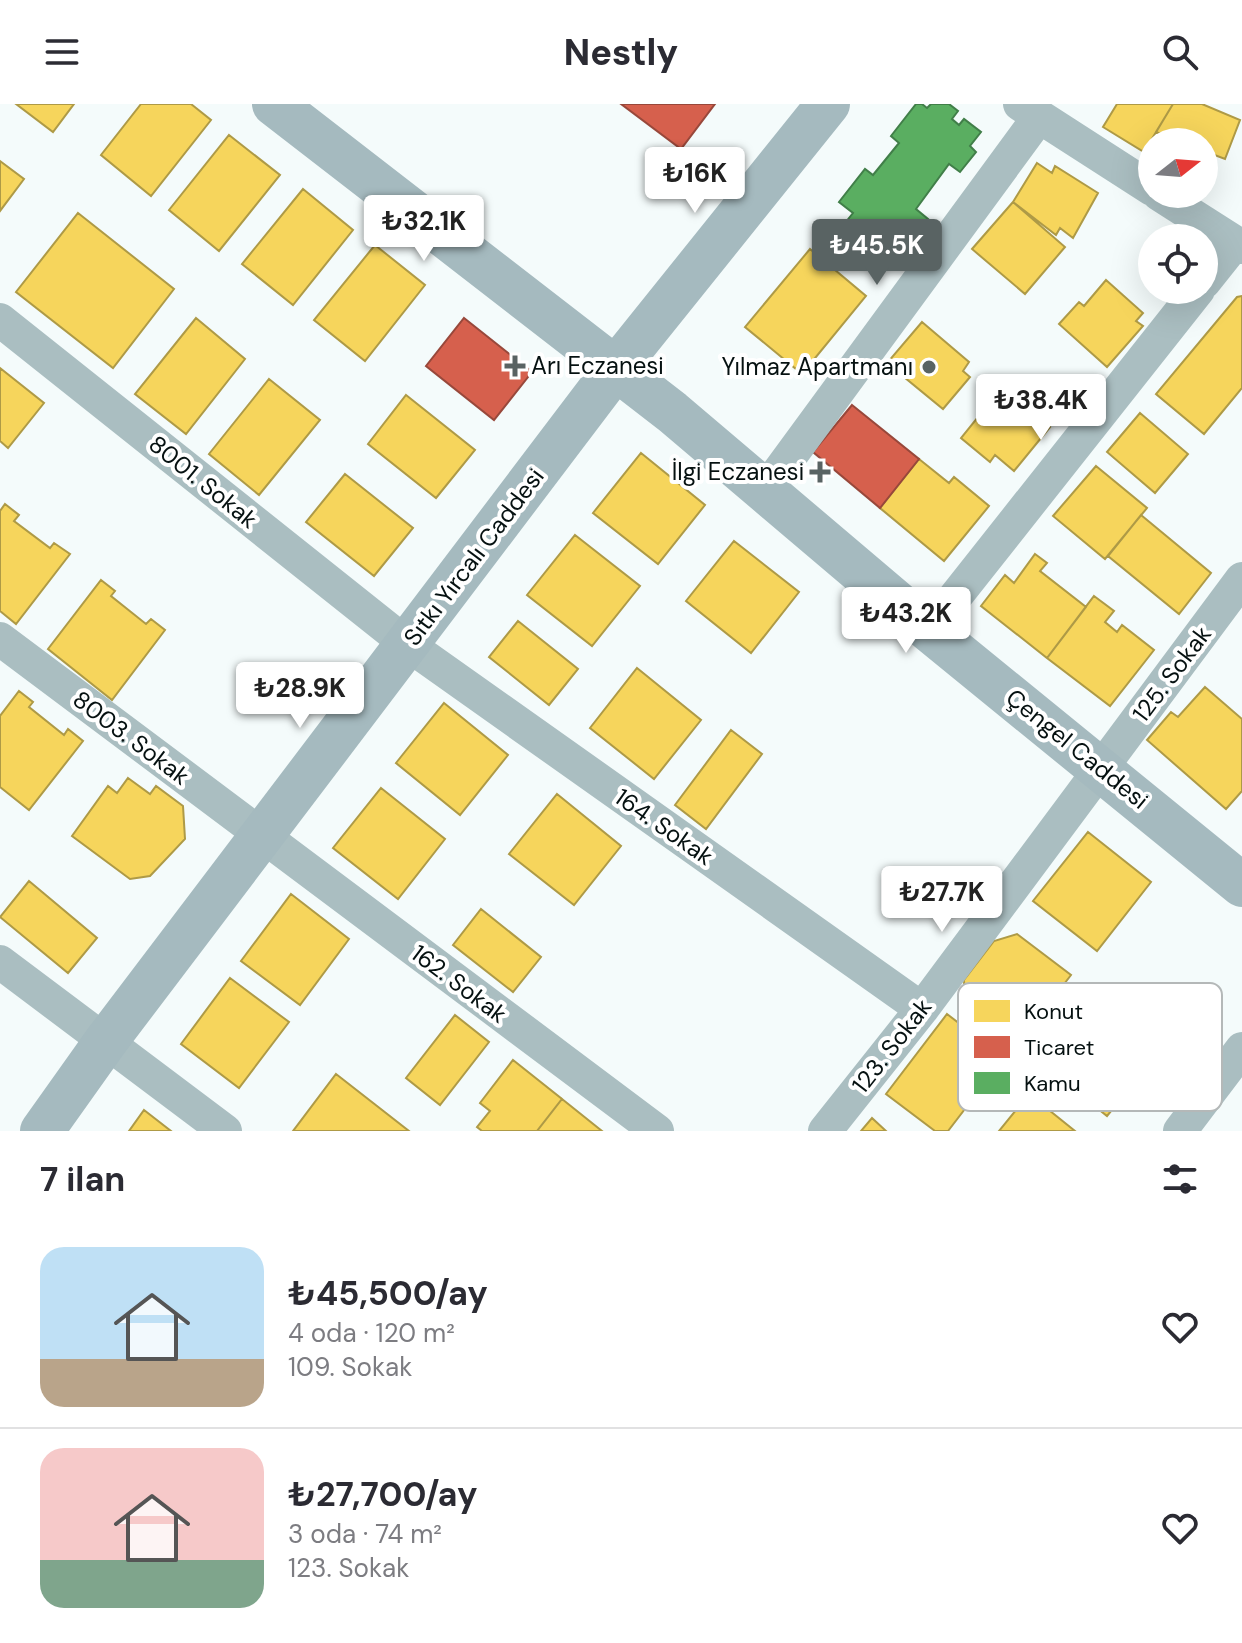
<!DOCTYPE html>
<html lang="tr">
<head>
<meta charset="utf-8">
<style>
	:root { --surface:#fff; --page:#f2f2f3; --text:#2b2b33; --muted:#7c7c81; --line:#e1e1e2; --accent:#596363 }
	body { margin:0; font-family:"DM Sans",sans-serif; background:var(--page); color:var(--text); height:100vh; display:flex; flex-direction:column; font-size:30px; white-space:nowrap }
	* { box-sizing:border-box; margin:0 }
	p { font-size:26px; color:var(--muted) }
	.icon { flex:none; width:44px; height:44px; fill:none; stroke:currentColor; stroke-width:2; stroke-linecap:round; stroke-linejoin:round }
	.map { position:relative; height:1027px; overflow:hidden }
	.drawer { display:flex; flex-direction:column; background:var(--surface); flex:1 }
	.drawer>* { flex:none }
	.needle { width:52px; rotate:73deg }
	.controls { position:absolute; left:1138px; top:24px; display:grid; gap:16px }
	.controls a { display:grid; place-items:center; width:80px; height:80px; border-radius:50%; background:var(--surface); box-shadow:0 8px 32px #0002; font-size:40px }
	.price { position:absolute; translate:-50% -68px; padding:0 18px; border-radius:8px; background:#fff; color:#222; font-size:26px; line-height:52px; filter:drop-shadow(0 2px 4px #0008) }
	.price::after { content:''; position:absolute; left:50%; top:48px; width:24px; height:18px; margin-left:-12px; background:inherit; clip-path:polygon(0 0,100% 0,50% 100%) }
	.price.on { background:var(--accent); color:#fff }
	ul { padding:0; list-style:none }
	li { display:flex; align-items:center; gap:24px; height:200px; padding:0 40px }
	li+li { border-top:2px solid var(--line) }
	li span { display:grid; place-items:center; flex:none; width:224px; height:160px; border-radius:24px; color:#555 }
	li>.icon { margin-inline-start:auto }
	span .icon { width:96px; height:96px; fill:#fffc; stroke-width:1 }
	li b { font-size:34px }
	h2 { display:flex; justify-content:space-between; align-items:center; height:96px; padding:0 40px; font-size:34px }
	header { display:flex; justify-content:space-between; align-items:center; height:104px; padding:0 40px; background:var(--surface); font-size:36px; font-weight:800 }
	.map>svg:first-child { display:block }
	.homes { fill:#f6d55c; stroke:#ae9a46; stroke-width:2 }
	.shops { fill:#d6604d; stroke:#98483b; stroke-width:2 }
	.public { fill:#5aae61; stroke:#417f49; stroke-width:2 }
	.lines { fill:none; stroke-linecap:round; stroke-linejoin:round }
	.minor { stroke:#aabec1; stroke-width:34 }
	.secondary { stroke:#a5babf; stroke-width:44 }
	.poi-dot { fill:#596363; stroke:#fff; stroke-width:3 }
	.labels { text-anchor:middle; stroke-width:8; stroke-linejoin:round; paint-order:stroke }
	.poi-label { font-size:24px; fill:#061111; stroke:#fff; text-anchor:end }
	.street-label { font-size:24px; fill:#061111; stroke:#fff }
	.key { fill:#fff; stroke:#b4b8b8; stroke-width:2 }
	.key-label { font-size:22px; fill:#061111 }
</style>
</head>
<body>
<header><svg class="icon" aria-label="menu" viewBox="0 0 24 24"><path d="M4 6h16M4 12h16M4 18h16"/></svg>Nestly<svg class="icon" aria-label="search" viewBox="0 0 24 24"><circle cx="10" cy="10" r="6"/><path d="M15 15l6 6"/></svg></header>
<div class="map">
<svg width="1242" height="1027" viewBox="0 0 1242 1027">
	<rect width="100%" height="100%" fill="#f4fbfb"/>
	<!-- homes -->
	<path class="homes" d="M 16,0 L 74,0 L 53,28 Z
		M 141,0 L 191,0 L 211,16 L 151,92 L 101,51 Z
		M 1117,0 L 1173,0 L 1144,48 L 1103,23 Z
		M 1173,0 L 1202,0 L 1240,16 L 1225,55 L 1204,47 L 1204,38 L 1182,38 L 1156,28 Z
		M 229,31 L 280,71 L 219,147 L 169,106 Z
		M 0,57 L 24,75 L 0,107 Z
		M 1037,59 L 1052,69 L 1055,62 L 1098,89 L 1073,134 L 1060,124 L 1056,131 L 1013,98 Z
		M 303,85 L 353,126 L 293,201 L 242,160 Z
		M 1013,98 L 1065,143 L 1025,190 L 972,145 Z
		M 78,109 L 174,185 L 113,264 L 16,188 Z
		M 375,141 L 425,181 L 365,257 L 314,216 Z
		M 810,145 L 866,192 L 802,270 L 745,223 Z
		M 1106,176 L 1143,209 L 1136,217 L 1143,222 L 1107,263 L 1059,220 L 1079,198 L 1084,202 Z
		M 1242,192 L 1242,284 L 1204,330 L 1156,290 L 1237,193 Z
		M 196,214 L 245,255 L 186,330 L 135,290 Z
		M 922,218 L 969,258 L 963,267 L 970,273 L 943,305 L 887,259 Z
		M 0,264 L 44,299 L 8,344 L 0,337 Z
		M 269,275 L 320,316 L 259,391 L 209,350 Z
		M 1009,288 L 1050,323 L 1014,367 L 995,351 L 990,358 L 961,334 L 995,292 L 1001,297 Z
		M 406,291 L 475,346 L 436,394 L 368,340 Z
		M 1140,309 L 1188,350 L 1155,389 L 1107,348 Z
		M 641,349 L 705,401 L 658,460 L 593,409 Z
		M 919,355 L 949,379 L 954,373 L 989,402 L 944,457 L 880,404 Z
		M 1096,362 L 1147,404 L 1105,455 L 1053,412 Z
		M 345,370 L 413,424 L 374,472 L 306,418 Z
		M 5,400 L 19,411 L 14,417 L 50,444 L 54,439 L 70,450 L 16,520 L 0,507 L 0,407 Z
		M 1141,411 L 1211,469 L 1179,510 L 1108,452 Z
		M 575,431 L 640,482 L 592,542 L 527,491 Z
		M 734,437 L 799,488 L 751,549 L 686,497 Z
		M 1035,450 L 1047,459 L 1040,467 L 1086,503 L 1047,554 L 981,502 L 1005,471 L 1014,479 Z
		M 101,476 L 115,487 L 111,492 L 146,520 L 151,515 L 165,526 L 112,596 L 48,545 Z
		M 1094,492 L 1114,507 L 1105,518 L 1117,528 L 1122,521 L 1154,546 L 1110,602 L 1047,554 Z
		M 518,517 L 578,565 L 549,601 L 489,553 Z
		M 637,564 L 701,616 L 654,675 L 590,624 Z
		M 1205,583 L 1242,615 L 1242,687 L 1226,705 L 1147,636 L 1171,608 L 1178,613 Z
		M 19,587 L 33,598 L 29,603 L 64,631 L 68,625 L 83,637 L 29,706 L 0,683 L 0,612 Z
		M 444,599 L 508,651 L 460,711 L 396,659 Z
		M 731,626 L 762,650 L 706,725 L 675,701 Z
		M 128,674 L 150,690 L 156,682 L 183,702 L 185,735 L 150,772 L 130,775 L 72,732 L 108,682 L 117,689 Z
		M 381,684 L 445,735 L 398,795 L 333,744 Z
		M 557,690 L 621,742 L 574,801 L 509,750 Z
		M 1088,728 L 1151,778 L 1097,847 L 1033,797 Z
		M 29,777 L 97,834 L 68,869 L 0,813 Z
		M 291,790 L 349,835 L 300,901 L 241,857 Z
		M 481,805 L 541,853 L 513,888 L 453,841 Z
		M 1017,830 L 1071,871 L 1014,945 L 965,907 L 964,876 L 994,837 Z
		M 230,874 L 289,918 L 239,984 L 181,940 Z
		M 1098,896 L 1160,947 L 1107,1012 L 1045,962 Z
		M 947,910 L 1004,954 L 948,1027 L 935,1027 L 886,990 Z
		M 455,911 L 489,938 L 440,1001 L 406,974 Z
		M 513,956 L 562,995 L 537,1027 L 482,1027 L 477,1023 L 490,1007 L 480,999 Z
		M 336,970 L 409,1027 L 293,1027 Z
		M 1029,990 L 1075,1027 L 999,1027 Z
		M 562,995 L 602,1027 L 537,1027 Z
		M 144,1006 L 171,1027 L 129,1027 Z
		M 872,1014 L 886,1027 L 861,1027 Z"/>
	<!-- shops -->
	<path class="shops" d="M 621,0 L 715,0 L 681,45 Z
		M 464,214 L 532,268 L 494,316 L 426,262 Z
		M 852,301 L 919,355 L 880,404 L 813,348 Z"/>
	<!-- public -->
	<path class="public" d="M 916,0 L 922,0 L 927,4 L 931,0 L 949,0 L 958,7 L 952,15 L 959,21 L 964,15 L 981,28 L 970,42 L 976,48 L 960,68 L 949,60 L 916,105 L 928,115 L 908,143 L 901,138 L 890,153 L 878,144 L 885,134 L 871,122 L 862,133 L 845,119 L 853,109 L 839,98 L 865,65 L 873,71 L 899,39 L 891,32 Z"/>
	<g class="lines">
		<!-- minor -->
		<path class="minor" d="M 1020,0 L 1152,85
			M 1159,90 L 1242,143
			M 1204,178 L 1235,139
			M 0,216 L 407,540 L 922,905
			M 764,388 L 1039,13
			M 929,526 L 1198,186
			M 0,535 L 657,1027
			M 0,858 L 225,1027
			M 825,1027 L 922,905 L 1242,475
			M 1180,1027 L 1242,945"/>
		<!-- secondary -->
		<path class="secondary" d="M 274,0 L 672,308 L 929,526 L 1242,781
			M 42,1027 L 106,937 L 616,264 L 828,0"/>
	</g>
	<!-- markers -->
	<g class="poi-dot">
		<path d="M511 250h8v8h8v8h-8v8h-8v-8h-8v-8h8z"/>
		<circle cx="929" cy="263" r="8"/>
		<path d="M816 356h8v8h8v8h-8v8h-8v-8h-8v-8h8z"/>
	</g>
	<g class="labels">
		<!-- poi labels -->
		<g class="poi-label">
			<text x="531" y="270" text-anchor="start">Arı Eczanesi</text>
			<text x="913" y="271">Yılmaz Apartmanı</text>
			<text x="804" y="376">İlgi Eczanesi</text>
		</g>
		<!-- street labels -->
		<g class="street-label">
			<text transform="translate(203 378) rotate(39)" y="8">8001. Sokak</text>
			<text transform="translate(474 453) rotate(-53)" y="8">Sıtkı Yırcalı Caddesi</text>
			<text transform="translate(1172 570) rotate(-53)" y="8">125. Sokak</text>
			<text transform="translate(131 634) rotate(37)" y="8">8003. Sokak</text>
			<text transform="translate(1077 645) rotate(39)" y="8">Çengel Caddesi</text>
			<text transform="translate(664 723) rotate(35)" y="8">164. Sokak</text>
			<text transform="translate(459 880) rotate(37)" y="8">162. Sokak</text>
			<text transform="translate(892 942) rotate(-52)" y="8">123. Sokak</text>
		</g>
	</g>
	<!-- legend -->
	<rect x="958" y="879" width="264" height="128" rx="12" class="key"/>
	<rect x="974" y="896" width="36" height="22" fill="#f6d55c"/>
	<rect x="974" y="932" width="36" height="22" fill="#d6604d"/>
	<rect x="974" y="968" width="36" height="22" fill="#5aae61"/>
	<g class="key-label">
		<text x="1024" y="915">Konut</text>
		<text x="1024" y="951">Ticaret</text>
		<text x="1024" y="987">Kamu</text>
	</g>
</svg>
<div class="controls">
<a><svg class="needle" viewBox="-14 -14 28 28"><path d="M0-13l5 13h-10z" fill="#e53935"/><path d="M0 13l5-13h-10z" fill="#7c7c81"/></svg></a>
<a><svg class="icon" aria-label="locate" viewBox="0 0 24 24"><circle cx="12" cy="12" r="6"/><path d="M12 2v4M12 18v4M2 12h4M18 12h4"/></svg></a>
</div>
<b class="price" style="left:695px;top:111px">₺16K</b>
<b class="price" style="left:424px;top:159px">₺32.1K</b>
<b class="price on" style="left:877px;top:183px">₺45.5K</b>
<b class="price" style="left:1041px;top:338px">₺38.4K</b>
<b class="price" style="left:906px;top:551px">₺43.2K</b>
<b class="price" style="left:300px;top:626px">₺28.9K</b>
<b class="price" style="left:942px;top:830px">₺27.7K</b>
</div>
<section class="drawer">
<h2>7 ilan<svg class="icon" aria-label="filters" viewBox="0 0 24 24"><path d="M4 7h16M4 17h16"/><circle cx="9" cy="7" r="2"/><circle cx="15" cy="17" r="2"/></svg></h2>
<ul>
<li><span style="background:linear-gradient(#bfe0f5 70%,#b9a48a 0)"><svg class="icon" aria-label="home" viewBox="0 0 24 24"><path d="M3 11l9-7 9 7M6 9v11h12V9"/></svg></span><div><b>₺45,500/ay</b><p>4 oda · 120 m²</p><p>109. Sokak</p></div><svg class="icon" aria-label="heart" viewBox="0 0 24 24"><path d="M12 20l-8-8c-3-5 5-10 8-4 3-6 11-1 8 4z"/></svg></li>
<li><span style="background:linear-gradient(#f6c9c9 70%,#7fa58c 0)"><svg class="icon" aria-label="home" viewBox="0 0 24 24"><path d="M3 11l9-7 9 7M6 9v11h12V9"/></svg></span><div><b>₺27,700/ay</b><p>3 oda · 74 m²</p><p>123. Sokak</p></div><svg class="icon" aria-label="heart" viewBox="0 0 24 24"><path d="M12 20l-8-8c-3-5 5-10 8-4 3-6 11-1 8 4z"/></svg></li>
</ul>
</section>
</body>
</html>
